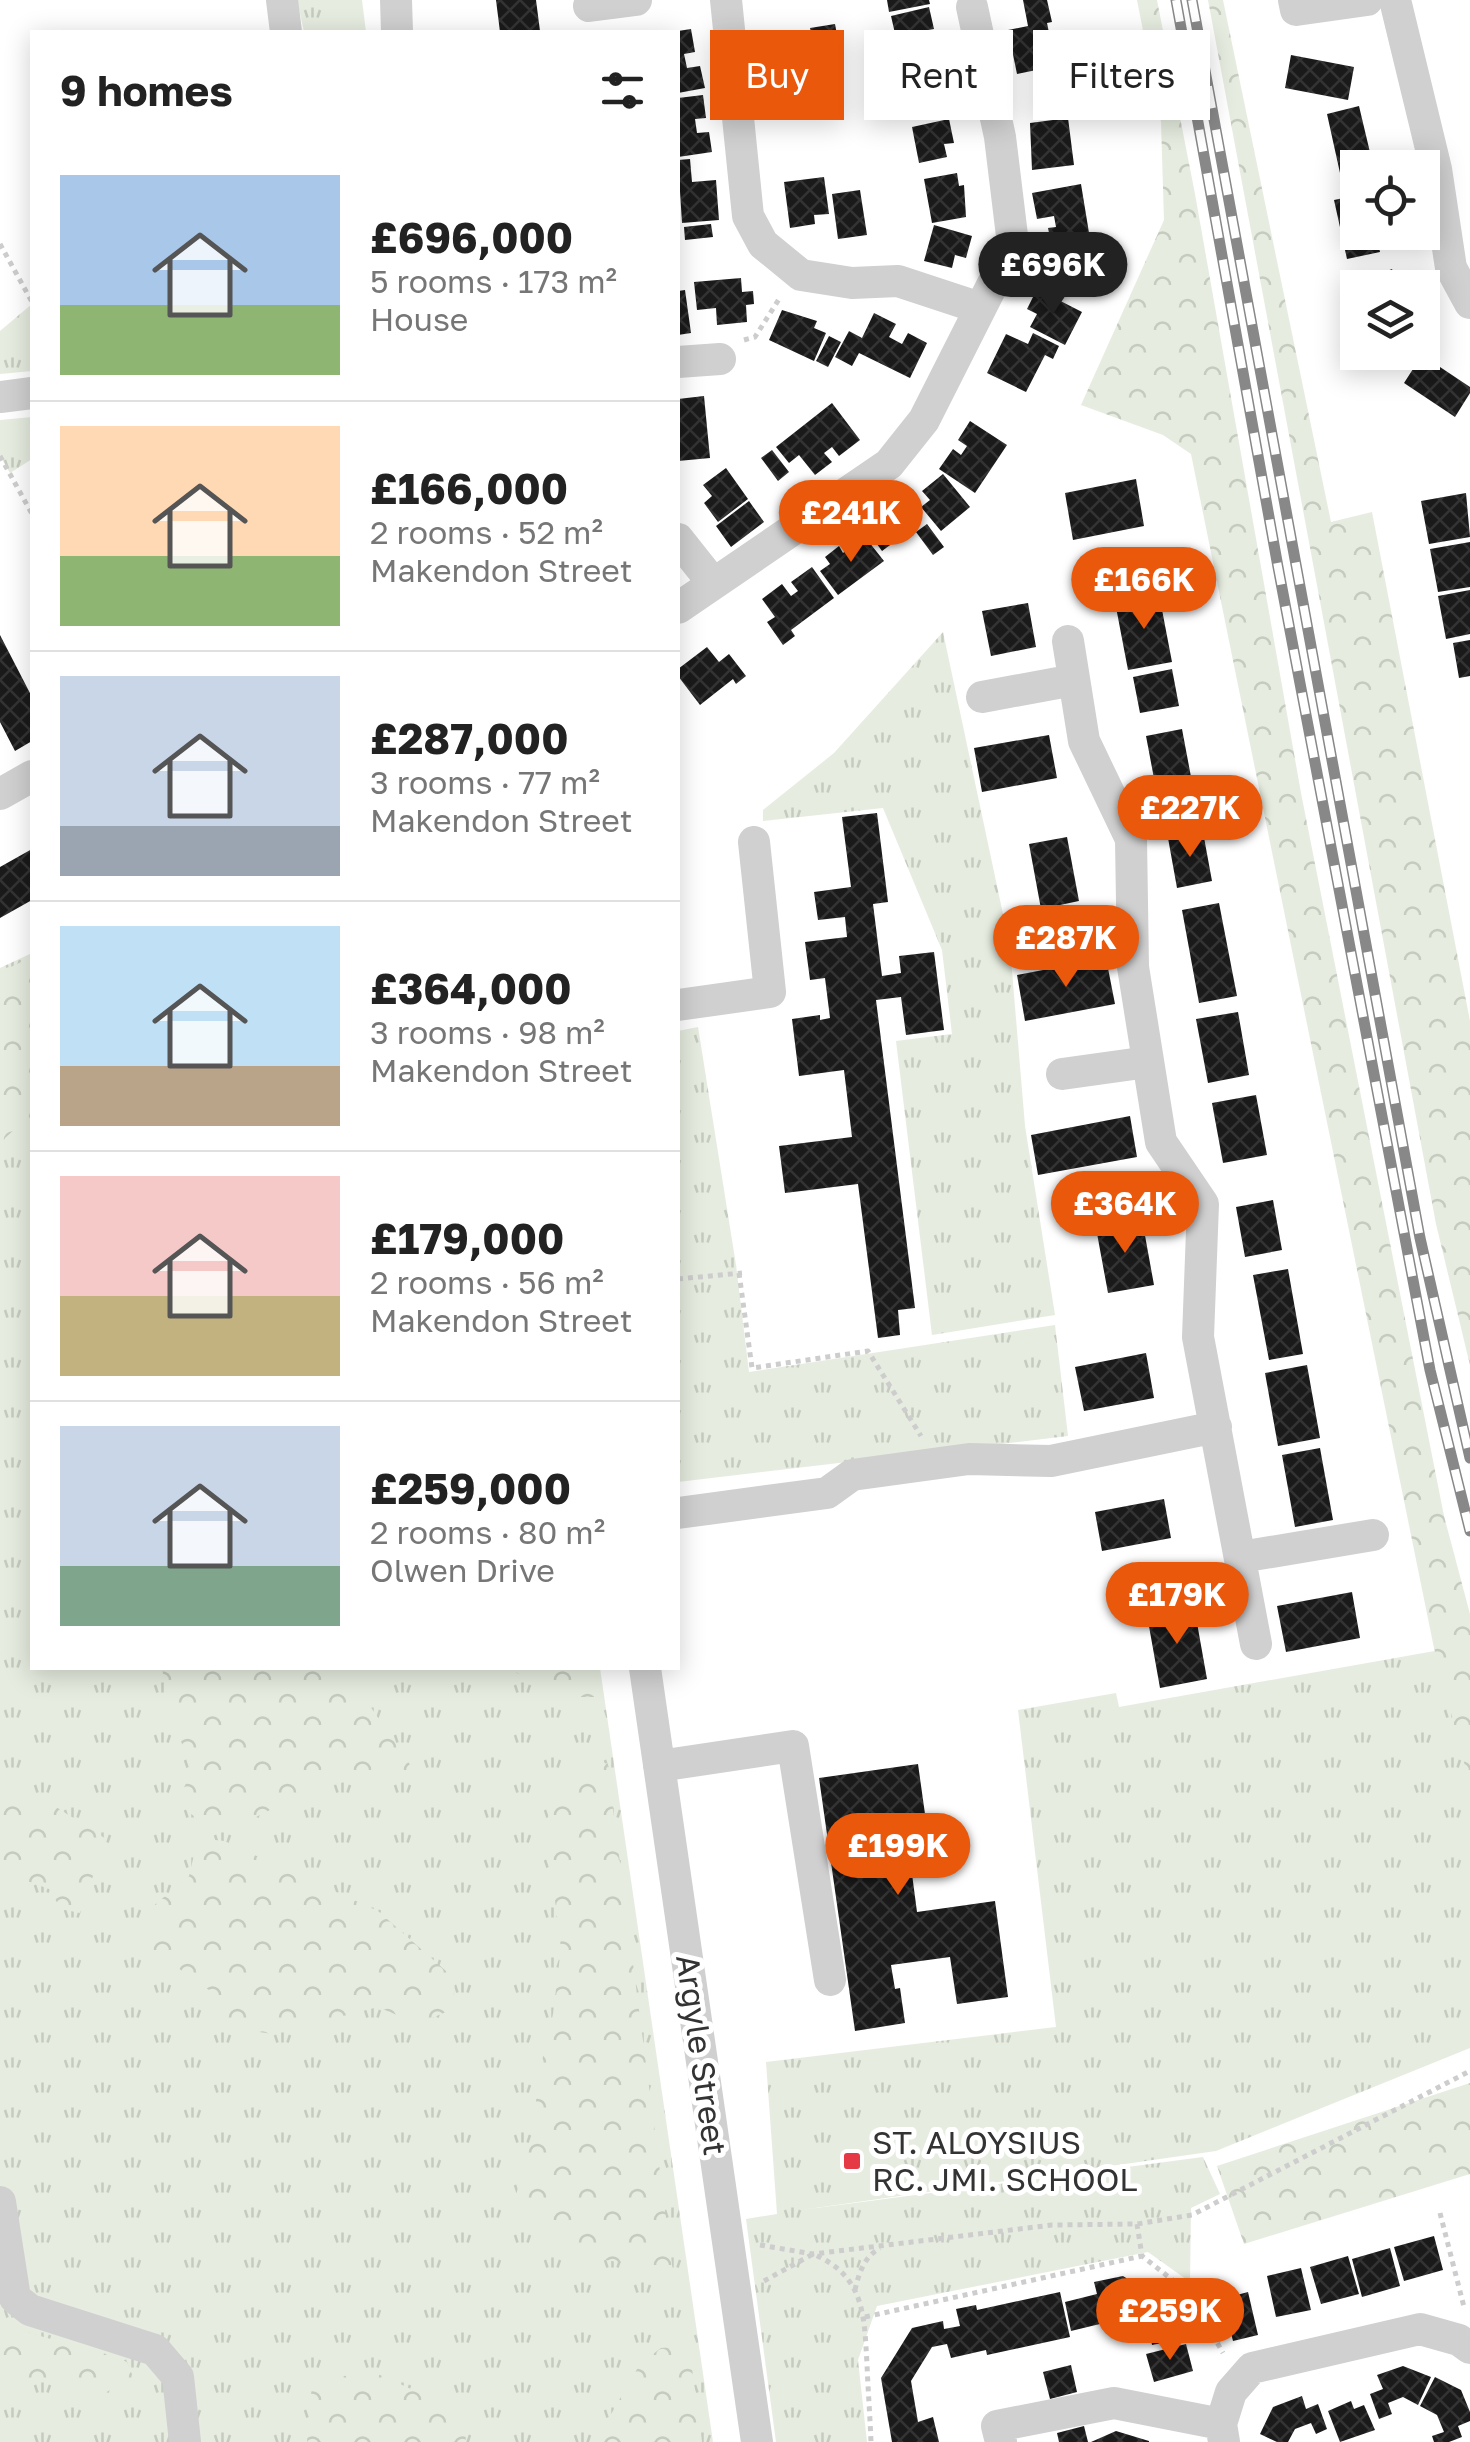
<!DOCTYPE html>
<html lang="en">
<head>
<meta charset="utf-8">
<style>
	:root { --surface:#fff; --page:#f6f6f6; --text:#222; --muted:#767676; --line:#e0e0e0; --accent:#ea580c }
	body { margin:0; font-family:"Golos Text",sans-serif; background:var(--page); color:var(--text); height:100vh; display:flex; flex-direction:column; font-size:38px; white-space:nowrap }
	* { box-sizing:border-box; margin:0 }
	p { font-size:32px; color:var(--muted) }
	.icon { flex:none; width:55px; height:55px; fill:none; stroke:currentColor; stroke-width:2; stroke-linecap:round; stroke-linejoin:round }
	.map { position:relative; flex:1; overflow:hidden }
	.sheet { position:absolute; left:30px; top:30px; width:650px; height:1640px; display:flex; flex-direction:column; background:var(--surface); border-radius:0px; box-shadow:0 5px 25px #0003 }
	.sheet>* { flex:none }
	.guide { position:absolute; left:710px; top:30px; width:610px; height:90px; display:flex; gap:20px }
	.tools { position:absolute; left:1340px; top:150px; display:grid; gap:20px }
	.tools a { display:grid; place-items:center; width:100px; height:100px; border-radius:0px; background:var(--surface); box-shadow:0 5px 25px #0003; font-size:50px }
	.price { position:absolute; translate:-50% -85px; padding:0 22px; border-radius:35px; background:var(--accent); color:#fff; font-size:32px; line-height:65px; filter:drop-shadow(0 2px 5px #0008) }
	.price::after { content:''; position:absolute; left:50%; top:60px; width:30px; height:22px; margin-left:-15px; background:inherit; clip-path:polygon(0 0,100% 0,50% 100%) }
	.price.on { background:#222; color:#fff }
	ul { padding:0; list-style:none }
	li { display:flex; align-items:center; gap:30px; height:250px; padding:0 30px }
	li+li { border-top:2px solid var(--line) }
	li span { display:grid; place-items:center; flex:none; width:280px; height:200px; border-radius:0px; color:#555 }
	li>.icon { margin-inline-start:auto }
	span .icon { width:120px; height:120px; fill:#fffc; stroke-width:1 }
	li b { font-size:42px }
	h2 { display:flex; justify-content:space-between; align-items:center; height:120px; padding:0 30px; font-size:42px }
	.tag { padding:0 35px; border-radius:0px; background:var(--surface); box-shadow:0 5px 25px #0003; font-size:35px; line-height:90px }
	.tag.on { background:var(--accent); color:#fff }
	.map>svg:first-child { display:block }
	.grass { fill:url(#grass-tufts) }
	.forest { fill:url(#forest-crowns) }
	.building { fill:url(#building-cross-hatch) }
	.lines { fill:none; stroke-linecap:round; stroke-linejoin:round }
	.path { stroke:#cdcdcd; stroke-width:5; stroke-dasharray:5 5; stroke-linecap:butt }
	.minor { stroke:#d0d0d0; stroke-width:32 }
	.rail-casing { stroke:#888; stroke-width:11 }
	.rail { stroke:#fff; stroke-width:8; stroke-dasharray:22; stroke-linecap:butt }
	.poi-dot { fill:#e63946; stroke:#fff; stroke-width:4 }
	.labels { text-anchor:middle; stroke-width:10; stroke-linejoin:round; paint-order:stroke }
	.street-label { font-size:32px; fill:#333; stroke:#fff }
	.poi-label { font-size:32px; fill:#333; stroke:#fff; text-anchor:start }
</style>
</head>
<body>
<div class="map">
<svg width="1470" height="2442" viewBox="0 0 1470 2442">
	<defs>
		<pattern id="grass-tufts" width="24" height="20" patternUnits="userSpaceOnUse" patternTransform="scale(2.5)"><rect width="24" height="20" fill="#e6ecdf"/><path d="M3 7l-1-3M5 7V3M7 7l1-3M15 17l-1-3M17 17v-4M19 17l1-3" fill="none" stroke="#c6cbc0"/></pattern>
		<pattern id="forest-crowns" width="20" height="18" patternUnits="userSpaceOnUse" patternTransform="scale(2.5)"><rect width="20" height="18" fill="#e6ecdf"/><path d="M2 6a3 3 0 1 1 6 0M12 15a3 3 0 1 1 6 0" fill="none" stroke="#c6cbc0"/></pattern>
		<pattern id="building-cross-hatch" width="8" height="8" patternUnits="userSpaceOnUse" patternTransform="scale(2.5)"><rect width="8" height="8" fill="#1a1a1a"/><path d="M0 0l8 8M0 8l8-8" fill="none" stroke="#333"/></pattern>
	</defs>
	<rect width="100%" height="100%" fill="#fff"/>
	<!-- grass -->
	<path class="grass" d="M 297,0 L 362,0 L 366,32 L 304,32 Z
		M 32,304 L 32,371 L 0,374 L 0,331 Z
		M 32,417 L 32,459 L 10,473 L 0,456 L 0,420 Z
		M 943,632 L 1010,947 L 1025,1126 L 1055,1315 L 932,1335 L 896,1041 L 952,1034 L 942,950 L 883,808 L 763,821 L 763,810 L 834,753 Z
		M 32,953 L 32,1668 L 600,1668 L 713,2442 L 0,2442 L 0,968 Z
		M 698,1027 L 736,1265 L 749,1372 L 1055,1325 L 1068,1436 L 678,1482 L 678,1031 Z
		M 1446,1649 L 1470,1746 L 1470,2048 L 1216,2151 L 801,2210 L 1203,2157 L 1220,2194 L 1191,2208 L 1190,2282 L 1148,2252 L 877,2306 L 858,2360 L 867,2442 L 776,2442 L 746,2219 L 777,2214 L 766,2062 L 1056,2027 L 1018,1710 L 1116,1693 L 1119,1707 Z"/>
	<!-- forest -->
	<path class="forest" d="M 1137,0 L 1157,0 L 1195,194 L 1301,793 L 1444,1516 L 1470,1614 L 1470,1785 L 1434,1648 L 1191,454 L 1163,435 L 1081,405 L 1164,220 L 1161,122 Z
		M 1208,0 L 1223,0 L 1331,522 L 1372,512 L 1470,1021 L 1470,1365 L 1436,1224 Z
		M 32,957 L 32,1121 L 25,1120 L 5,1138 L 0,1148 L 0,972 Z
		M 162,1668 L 344,1668 L 413,1769 L 355,1779 L 308,1791 L 226,1832 L 196,1818 L 177,1802 L 191,1773 L 167,1696 Z
		M 512,1668 L 593,1668 L 598,1697 L 567,1697 L 517,1673 Z
		M 607,1763 L 673,2272 L 567,2253 L 516,2195 L 532,2137 L 539,2074 L 553,2014 L 561,1948 L 547,1837 L 550,1785 L 567,1771 Z
		M 16,1788 L 53,1805 L 106,1839 L 80,1913 L 61,1909 L 49,1889 L 0,1871 L 0,1790 Z
		M 198,1838 L 224,1841 L 378,1911 L 455,1979 L 453,2009 L 418,2024 L 378,2007 L 273,2034 L 230,2028 L 216,1995 L 143,1943 L 151,1908 L 189,1876 Z
		M 1470,2083 L 1470,2174 L 1244,2244 L 1217,2166 Z
		M 0,2321 C 41,2341 86,2344 127,2362 L 133,2377 L 96,2398 L 48,2381 L 0,2378 Z
		M 689,2346 L 702,2442 L 595,2442 L 640,2364 L 661,2348 Z
		M 369,2370 L 464,2413 L 466,2442 L 307,2442 L 312,2384 Z"/>
	<!-- building -->
	<path class="building" d="M 496,0 L 536,0 L 540,31 L 500,32 Z
		M 887,0 L 929,0 L 930,4 L 889,12 Z
		M 1023,0 L 1047,0 L 1052,22 L 1047,23 L 1056,66 L 1017,74 L 1008,30 L 1028,26 Z
		M 929,7 L 934,29 L 923,31 L 926,45 L 899,51 L 891,16 Z
		M 835,24 L 842,61 L 818,66 L 810,28 Z
		M 691,29 L 695,52 L 684,54 L 687,68 L 700,66 L 705,88 L 678,93 L 678,31 Z
		M 809,38 L 814,75 L 770,82 L 765,44 Z
		M 916,50 L 918,63 L 934,60 L 943,109 L 902,116 L 890,55 Z
		M 1291,55 L 1354,67 L 1348,100 L 1285,88 Z
		M 703,95 L 706,118 L 695,119 L 697,133 L 709,132 L 712,152 L 678,157 L 678,98 Z
		M 1359,106 L 1373,165 L 1340,173 L 1327,114 Z
		M 1068,118 L 1074,165 L 1032,170 L 1030,123 Z
		M 949,119 L 954,143 L 944,144 L 947,157 L 919,163 L 912,127 Z
		M 690,159 L 692,182 L 716,180 L 719,220 L 682,223 L 678,160 Z
		M 957,173 L 959,186 L 964,185 L 966,217 L 932,223 L 924,179 Z
		M 824,177 L 829,214 L 814,215 L 815,224 L 790,228 L 784,182 Z
		M 1081,184 L 1091,245 L 1053,252 L 1048,228 L 1056,227 L 1054,216 L 1037,219 L 1032,193 Z
		M 860,190 L 867,235 L 838,239 L 832,194 Z
		M 1358,195 L 1358,232 L 1376,232 L 1380,252 L 1347,259 L 1334,200 Z
		M 711,224 L 713,237 L 685,240 L 684,227 Z
		M 934,225 L 972,236 L 966,258 L 955,255 L 952,268 L 924,261 Z
		M 1049,252 L 1090,264 L 1081,297 L 1056,290 L 1059,278 L 1043,274 Z
		M 1392,269 L 1399,288 L 1363,288 L 1360,282 Z
		M 741,278 L 742,292 L 753,291 L 754,304 L 746,305 L 747,322 L 717,325 L 716,308 L 697,310 L 694,282 Z
		M 1037,289 L 1082,312 L 1065,345 L 1030,327 L 1037,314 L 1027,309 Z
		M 685,290 L 691,333 L 678,335 L 678,291 Z
		M 782,310 L 817,321 L 814,328 L 826,333 L 814,361 L 769,340 Z
		M 874,313 L 896,324 L 889,337 L 902,344 L 908,333 L 927,343 L 910,378 L 859,353 L 852,366 L 835,357 L 849,331 L 862,338 Z
		M 1033,333 L 1059,346 L 1053,359 L 1045,355 L 1026,392 L 987,373 L 1006,334 L 1028,344 Z
		M 829,336 L 841,342 L 828,367 L 816,361 Z
		M 1422,355 L 1470,387 L 1470,393 L 1455,417 L 1404,383 Z
		M 704,396 L 710,458 L 678,461 L 678,399 Z
		M 832,403 L 860,440 L 839,456 L 832,447 L 824,453 L 832,462 L 815,475 L 799,455 L 789,463 L 776,447 Z
		M 970,421 L 1007,445 L 975,493 L 939,469 L 953,449 L 961,455 L 967,446 L 958,440 Z
		M 772,450 L 789,472 L 778,481 L 761,458 Z
		M 726,468 L 748,499 L 718,522 L 704,503 L 712,496 L 703,485 Z
		M 943,474 L 970,507 L 941,531 L 921,507 L 930,500 L 922,491 Z
		M 1136,479 L 1144,526 L 1073,540 L 1065,493 Z
		M 1466,493 L 1470,537 L 1429,544 L 1421,501 Z
		M 749,501 L 764,522 L 731,547 L 716,526 Z
		M 897,505 L 913,528 L 882,551 L 866,529 L 876,521 L 871,515 L 882,507 L 886,513 Z
		M 927,524 L 944,547 L 933,555 L 916,532 Z
		M 865,537 L 884,561 L 838,595 L 820,571 L 830,564 L 825,557 L 839,546 L 843,553 Z
		M 1470,542 L 1470,587 L 1438,592 L 1430,549 Z
		M 812,567 L 834,598 L 791,630 L 795,636 L 783,645 L 767,622 L 775,617 L 762,599 L 782,584 L 791,596 L 798,591 L 791,582 Z
		M 1470,590 L 1470,634 L 1446,639 L 1438,596 Z
		M 1159,594 L 1172,662 L 1128,670 L 1115,602 Z
		M 1028,603 L 1036,647 L 991,656 L 982,611 Z
		M 0,635 L 32,697 L 32,741 L 15,751 L 0,722 Z
		M 1470,640 L 1470,676 L 1459,678 L 1453,643 Z
		M 707,647 L 719,662 L 729,654 L 746,676 L 736,684 L 733,679 L 700,705 L 678,676 L 678,669 Z
		M 1172,669 L 1179,706 L 1140,713 L 1133,677 Z
		M 1182,729 L 1198,814 L 1162,821 L 1146,736 Z
		M 1049,735 L 1057,778 L 982,792 L 974,748 Z
		M 877,813 L 888,902 L 873,904 L 882,976 L 901,973 L 899,956 L 934,952 L 944,1030 L 906,1035 L 901,997 L 876,1000 L 915,1308 L 898,1310 L 900,1335 L 878,1338 L 858,1184 L 785,1193 L 779,1146 L 852,1137 L 844,1070 L 799,1076 L 792,1019 L 820,1015 L 820,1020 L 830,1018 L 825,978 L 810,980 L 805,942 L 847,937 L 845,917 L 818,920 L 814,892 L 851,887 L 842,817 Z
		M 1203,832 L 1212,881 L 1177,888 L 1168,838 Z
		M 1067,837 L 1079,901 L 1041,909 L 1029,844 Z
		M 32,849 L 32,900 L 0,918 L 0,867 Z
		M 1219,903 L 1237,996 L 1199,1003 L 1182,910 Z
		M 1106,958 L 1115,1004 L 1025,1021 L 1017,975 Z
		M 1238,1012 L 1249,1075 L 1208,1083 L 1196,1019 Z
		M 1256,1095 L 1267,1155 L 1223,1163 L 1212,1103 Z
		M 1130,1116 L 1137,1157 L 1038,1175 L 1031,1135 Z
		M 1273,1200 L 1282,1250 L 1245,1257 L 1236,1207 Z
		M 1142,1219 L 1154,1285 L 1108,1293 L 1096,1228 Z
		M 1288,1269 L 1303,1354 L 1269,1360 L 1253,1275 Z
		M 1146,1353 L 1154,1398 L 1084,1411 L 1075,1367 Z
		M 1307,1365 L 1320,1438 L 1278,1446 L 1265,1373 Z
		M 1320,1448 L 1333,1520 L 1295,1527 L 1282,1455 Z
		M 1164,1499 L 1171,1538 L 1102,1551 L 1095,1512 Z
		M 1352,1592 L 1360,1638 L 1286,1652 L 1277,1606 Z
		M 1194,1606 L 1207,1679 L 1160,1688 L 1147,1615 Z
		M 918,1764 L 933,1871 L 912,1874 L 917,1912 L 995,1901 L 1008,1997 L 957,2004 L 950,1957 L 891,1965 L 895,1989 L 900,1988 L 905,2023 L 855,2031 L 819,1778 Z
		M 1434,2236 L 1443,2270 L 1404,2281 L 1394,2247 Z
		M 1390,2248 L 1400,2286 L 1362,2297 L 1352,2259 Z
		M 1348,2256 L 1359,2294 L 1321,2304 L 1310,2267 Z
		M 1301,2268 L 1311,2310 L 1276,2317 L 1267,2276 Z
		M 1123,2276 L 1176,2310 L 1182,2339 L 1152,2345 L 1149,2328 L 1134,2318 L 1145,2298 L 1133,2317 L 1118,2307 L 1101,2311 L 1104,2323 L 1071,2331 L 1065,2302 L 1097,2294 L 1094,2282 Z
		M 1060,2292 L 1070,2337 L 987,2355 L 986,2350 L 951,2358 L 947,2344 L 932,2347 L 911,2381 L 918,2422 L 933,2417 L 939,2442 L 892,2442 L 881,2378 L 912,2328 L 943,2321 L 944,2329 L 960,2326 L 956,2309 L 976,2305 L 977,2310 Z
		M 1248,2292 L 1258,2335 L 1233,2341 L 1222,2299 Z
		M 1186,2344 L 1193,2371 L 1154,2382 L 1146,2354 Z
		M 1071,2365 L 1077,2392 L 1050,2399 L 1043,2372 Z
		M 1403,2366 L 1431,2377 L 1418,2405 L 1403,2397 L 1388,2403 L 1392,2414 L 1379,2419 L 1370,2394 L 1383,2389 L 1377,2375 Z
		M 1435,2377 L 1461,2390 L 1470,2412 L 1470,2421 L 1458,2426 L 1462,2437 L 1449,2442 L 1434,2442 L 1432,2436 L 1444,2432 L 1437,2415 L 1420,2406 Z
		M 1302,2396 L 1306,2409 L 1318,2404 L 1327,2429 L 1316,2434 L 1311,2423 L 1295,2429 L 1288,2442 L 1277,2442 L 1260,2434 L 1273,2407 Z
		M 1351,2401 L 1354,2409 L 1364,2405 L 1375,2430 L 1340,2442 L 1328,2411 Z
		M 1084,2426 L 1088,2442 L 1059,2442 L 1057,2433 Z
		M 1116,2431 L 1149,2441 L 1149,2442 L 1091,2442 Z"/>
	<g class="lines">
		<!-- path -->
		<path class="path" d="M 0,244 L 32,302
			M 744,340 L 755,337 L 781,296
			M 0,456 L 32,514
			M 739,1273 L 752,1368 L 868,1351 L 921,1436
			M 678,1279 L 742,1273
			M 1440,2213 L 1464,2307
			M 1137,2224 L 1142,2256 L 1189,2293 L 1223,2353
			M 760,2245 L 813,2254 L 1052,2225 L 1137,2224 L 1192,2215 L 1470,2071
			M 764,2281 L 813,2254 C 865,2276 864,2315 867,2364 C 868,2390 870,2416 871,2442
			M 855,2290 C 859,2273 864,2257 880,2248
			M 865,2317 L 1142,2256"/>
		<!-- minor -->
		<path class="minor" d="M 282,0 L 286,32
			M 396,0 L 397,32
			M 726,0 L 748,216 L 763,244 L 801,275 L 852,283 L 898,281 L 980,308
			M 1294,0 L 1296,10 L 1367,0
			M 1395,0 L 1436,169 L 1451,268 L 1470,303
			M 589,6 L 636,0
			M 678,362 L 720,359
			M 0,397 L 32,393
			M 678,539 L 713,583
			M 678,608 L 889,464 L 924,420 L 1013,244 L 1000,137 L 972,7
			M 1068,641 L 1084,741 L 1131,839 L 1133,967 L 1161,1142 L 1203,1204 L 1198,1337 L 1256,1644
			M 982,697 L 1074,680
			M 0,794 L 32,776
			M 678,1005 L 770,992 L 754,842
			M 1062,1074 L 1148,1062
			M 678,1513 L 827,1493 L 852,1475 L 969,1459 L 1051,1461 L 1216,1427
			M 1241,1557 L 1373,1535
			M 645,1668 L 757,2442
			M 659,1766 L 793,1746 L 830,1980
			M 0,2202 L 15,2298 L 30,2310 L 155,2350 L 178,2377 L 185,2442
			M 1001,2442 L 997,2426 L 1114,2403 L 1221,2424
			M 1224,2442 L 1221,2424 L 1231,2392 L 1252,2368 L 1420,2329 L 1459,2340 L 1470,2348"/>
		<!-- rail casing -->
		<g class="rail-casing">
			<path id="rail" d="M 1176,0 L 1278,567 L 1430,1370 L 1470,1531
				M 1192,0 L 1420,1238 L 1470,1458"/>
		</g>
		<!-- rail -->
		<use href="#rail" class="rail"/>
	</g>
	<!-- markers -->
	<rect class="poi-dot" x="842" y="2151" width="20" height="20" rx="5"/>
	<g class="labels">
		<!-- street labels -->
		<g class="street-label">
			<text transform="translate(701 2055) rotate(82)" y="11">Argyle Street</text>
		</g>
		<!-- poi labels -->
		<g class="poi-label">
			<text x="872" y="2154">ST. ALOYSIUS<tspan x="872" dy="37">RC. JMI. SCHOOL</tspan></text>
		</g>
	</g>
</svg>
<div class="tools">
<a><svg class="icon" aria-label="locate" viewBox="0 0 24 24"><circle cx="12" cy="12" r="6"/><path d="M12 2v4M12 18v4M2 12h4M18 12h4"/></svg></a>
<a><svg class="icon" aria-label="layers" viewBox="0 0 24 24"><path d="M12 4l9 5-9 5-9-5zM3 14l9 5 9-5"/></svg></a>
</div>
<b class="price on" style="left:1053px;top:317px">£696K</b>
<b class="price" style="left:851px;top:565px">£241K</b>
<b class="price" style="left:1144px;top:632px">£166K</b>
<b class="price" style="left:1190px;top:860px">£227K</b>
<b class="price" style="left:1066px;top:990px">£287K</b>
<b class="price" style="left:1125px;top:1256px">£364K</b>
<b class="price" style="left:1177px;top:1647px">£179K</b>
<b class="price" style="left:898px;top:1898px">£199K</b>
<b class="price" style="left:1170px;top:2363px">£259K</b>
<div class="guide">
<a class="tag on">Buy</a>
<a class="tag">Rent</a>
<a class="tag">Filters</a>
</div>
<section class="sheet">
<h2>9 homes<svg class="icon" aria-label="filters" viewBox="0 0 24 24"><path d="M4 7h16M4 17h16"/><circle cx="9" cy="7" r="2"/><circle cx="15" cy="17" r="2"/></svg></h2>
<ul>
<li><span style="background:linear-gradient(#a9c7e8 65%,#8fb573 0)"><svg class="icon" aria-label="home" viewBox="0 0 24 24"><path d="M3 11l9-7 9 7M6 9v11h12V9"/></svg></span><div><b>£696,000</b><p>5 rooms · 173 m²</p><p>House</p></div></li>
<li><span style="background:linear-gradient(#ffd9b3 65%,#8fb573 0)"><svg class="icon" aria-label="home" viewBox="0 0 24 24"><path d="M3 11l9-7 9 7M6 9v11h12V9"/></svg></span><div><b>£166,000</b><p>2 rooms · 52 m²</p><p>Makendon Street</p></div></li>
<li><span style="background:linear-gradient(#c9d6e8 75%,#9aa5b1 0)"><svg class="icon" aria-label="home" viewBox="0 0 24 24"><path d="M3 11l9-7 9 7M6 9v11h12V9"/></svg></span><div><b>£287,000</b><p>3 rooms · 77 m²</p><p>Makendon Street</p></div></li>
<li><span style="background:linear-gradient(#bfe0f5 70%,#b9a48a 0)"><svg class="icon" aria-label="home" viewBox="0 0 24 24"><path d="M3 11l9-7 9 7M6 9v11h12V9"/></svg></span><div><b>£364,000</b><p>3 rooms · 98 m²</p><p>Makendon Street</p></div></li>
<li><span style="background:linear-gradient(#f6c9c9 60%,#c2b280 0)"><svg class="icon" aria-label="home" viewBox="0 0 24 24"><path d="M3 11l9-7 9 7M6 9v11h12V9"/></svg></span><div><b>£179,000</b><p>2 rooms · 56 m²</p><p>Makendon Street</p></div></li>
<li><span style="background:linear-gradient(#c9d6e8 70%,#7fa58c 0)"><svg class="icon" aria-label="home" viewBox="0 0 24 24"><path d="M3 11l9-7 9 7M6 9v11h12V9"/></svg></span><div><b>£259,000</b><p>2 rooms · 80 m²</p><p>Olwen Drive</p></div></li>
</ul>
</section>
</div>
</body>
</html>
